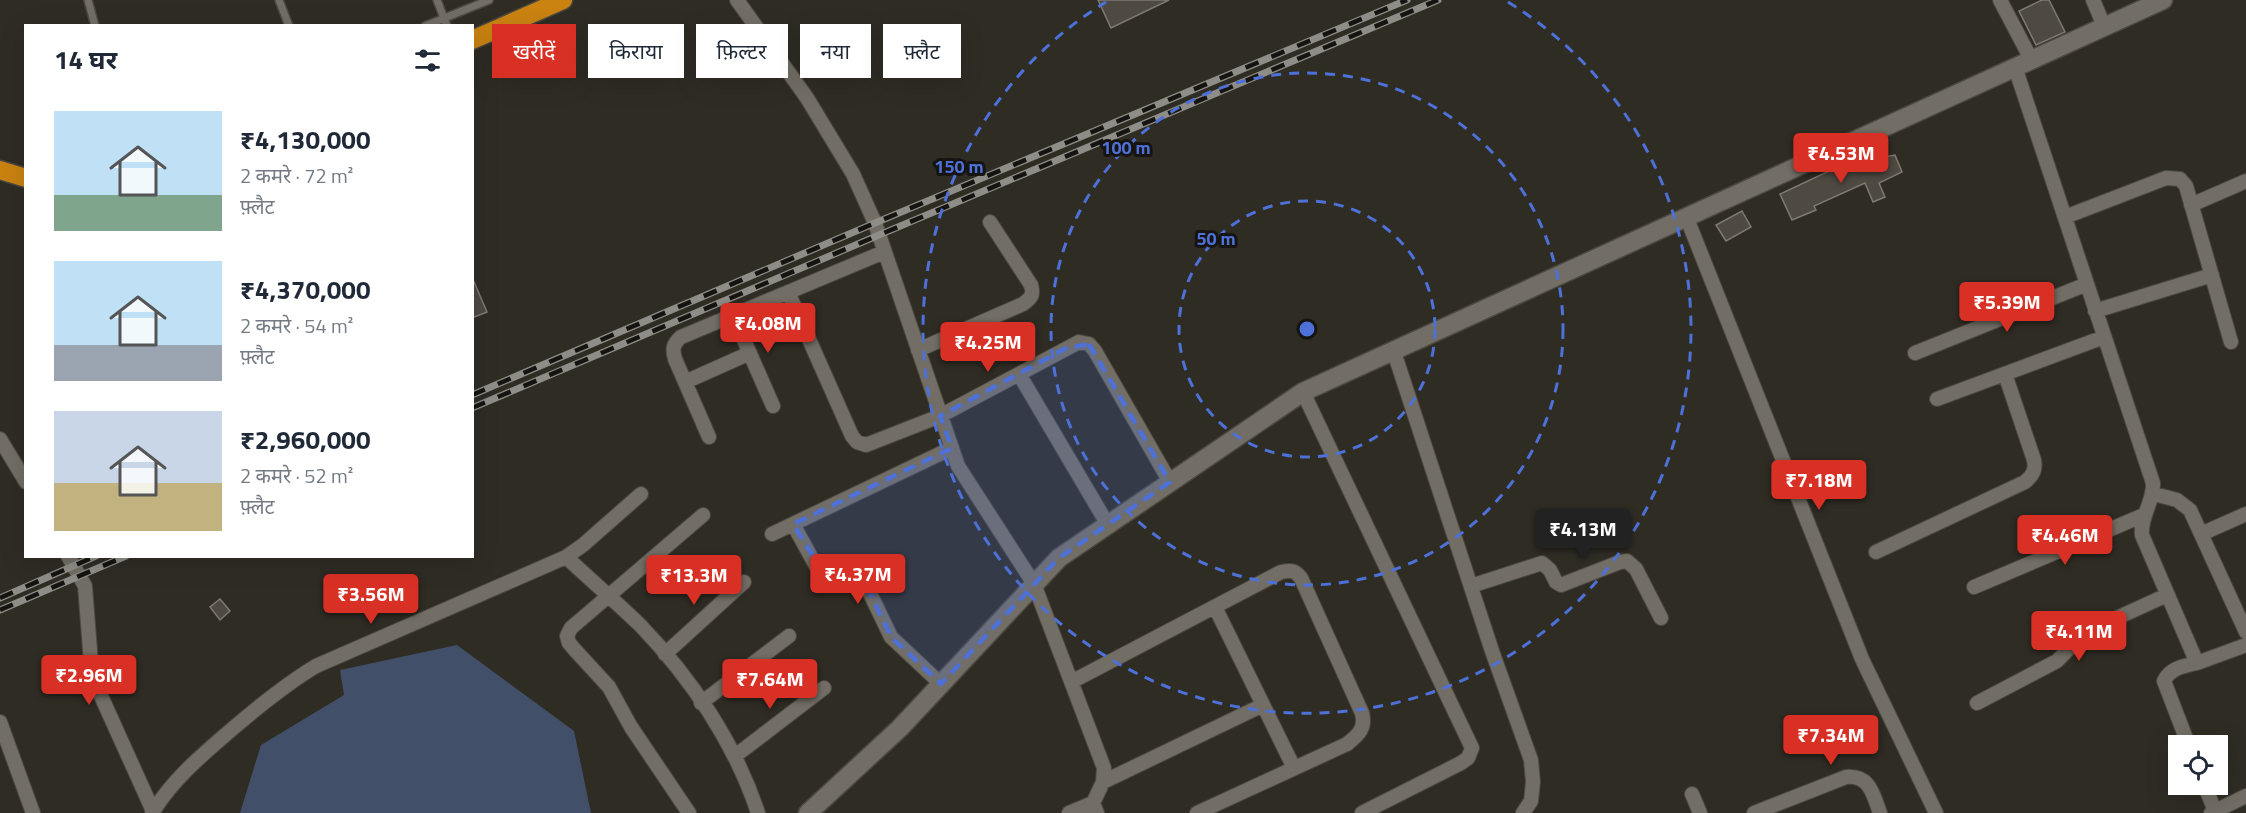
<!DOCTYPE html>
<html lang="hi">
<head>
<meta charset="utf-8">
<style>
	:root { --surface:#fff; --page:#f2f2f3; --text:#1f2937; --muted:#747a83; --accent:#d93025 }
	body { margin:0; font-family:"Titillium Web","Noto Sans Devanagari",sans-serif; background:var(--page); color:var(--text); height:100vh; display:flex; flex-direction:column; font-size:22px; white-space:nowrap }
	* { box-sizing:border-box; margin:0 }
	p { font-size:20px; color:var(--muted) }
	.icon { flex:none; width:33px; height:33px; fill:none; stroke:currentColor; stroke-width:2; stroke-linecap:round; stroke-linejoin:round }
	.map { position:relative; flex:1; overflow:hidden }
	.sheet { position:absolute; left:24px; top:24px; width:450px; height:534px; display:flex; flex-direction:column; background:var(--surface); border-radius:0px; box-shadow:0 6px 24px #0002 }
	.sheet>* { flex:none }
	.banner { position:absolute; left:492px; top:24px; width:570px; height:54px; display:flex; gap:12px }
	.tools { position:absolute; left:2168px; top:735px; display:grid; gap:12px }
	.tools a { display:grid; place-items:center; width:60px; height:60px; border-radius:0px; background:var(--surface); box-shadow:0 6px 24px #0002; font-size:30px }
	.price { position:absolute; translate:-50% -51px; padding:0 14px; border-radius:6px; background:var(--accent); color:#fff; font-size:20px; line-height:39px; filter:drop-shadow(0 2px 3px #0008) }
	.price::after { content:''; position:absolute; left:50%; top:36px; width:18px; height:14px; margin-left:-9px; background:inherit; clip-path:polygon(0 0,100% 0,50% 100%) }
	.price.current { background:#222; color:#fff }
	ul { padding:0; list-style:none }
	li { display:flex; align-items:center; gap:18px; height:150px; padding:0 30px }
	li span { display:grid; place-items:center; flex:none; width:168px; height:120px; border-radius:0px; color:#555 }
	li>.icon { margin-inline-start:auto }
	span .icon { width:72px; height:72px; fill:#fffc; stroke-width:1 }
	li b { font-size:26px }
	h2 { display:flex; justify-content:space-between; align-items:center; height:72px; padding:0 30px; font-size:26px }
	.pill { padding:0 21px; border-radius:0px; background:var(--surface); box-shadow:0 6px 24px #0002; font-size:21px; line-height:54px }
	.pill.current { background:var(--accent); color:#fff }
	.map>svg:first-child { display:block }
	.water { fill:#415068 }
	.building { fill:#4e4a42; stroke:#7e7971; stroke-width:1.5 }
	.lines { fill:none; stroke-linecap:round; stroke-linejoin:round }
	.lane-casing { stroke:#4b4841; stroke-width:10 }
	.street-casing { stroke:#4b4841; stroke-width:16 }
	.secondary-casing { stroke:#4b4841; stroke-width:21 }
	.highway-casing { stroke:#4b4841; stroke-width:21 }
	.lane { stroke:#726e65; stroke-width:7 }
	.street { stroke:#726e65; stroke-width:14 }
	.secondary { stroke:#726e65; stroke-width:18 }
	.highway { stroke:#ca8311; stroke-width:18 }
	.rail-casing { stroke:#8f8d87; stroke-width:7 }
	.rail { stroke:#161411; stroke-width:4.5; stroke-dasharray:14; stroke-linecap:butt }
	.marked { fill:#4d71d8; fill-opacity:0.2; stroke:#4d71d8; stroke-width:4.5; stroke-dasharray:12 8; stroke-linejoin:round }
	.ring { fill:none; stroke:#4d71d8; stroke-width:3; stroke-dasharray:10 8 }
	.centre { fill:#4d71d8; stroke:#161411; stroke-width:3 }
	.ring-label { font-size:18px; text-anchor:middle; font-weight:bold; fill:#4d71d8; stroke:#161411; stroke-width:6; stroke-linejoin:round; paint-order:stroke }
</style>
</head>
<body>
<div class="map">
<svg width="2246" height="813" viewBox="0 0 2246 813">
	<rect width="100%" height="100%" fill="#2f2c24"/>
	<!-- water -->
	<path class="water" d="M 457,645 L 574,731 L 591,813 L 240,813 L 261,745 L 344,695 L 340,670 Z"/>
	<!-- building -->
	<path class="building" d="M 1098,0 L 1169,0 L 1111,28 Z
		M 2042,0 L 2049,0 L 2065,32 L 2036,45 L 2019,11 Z
		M 1865,153 L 1868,160 L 1895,155 L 1902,172 L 1879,183 L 1885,197 L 1873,202 L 1865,183 L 1814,206 L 1816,210 L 1792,220 L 1780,194 L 1844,164 L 1857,162 L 1855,157 Z
		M 1742,211 L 1751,227 L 1726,241 L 1716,225 Z
		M 472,277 L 487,312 L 472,318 Z
		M 220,599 L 230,611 L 220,620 L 210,607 Z"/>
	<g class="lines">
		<!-- lane casing -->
		<g class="lane-casing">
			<path id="lane" d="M 88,0 L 95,26
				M 279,0 L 289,26
				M 437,0 L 447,26
				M 425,26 L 489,0"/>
		</g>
		<!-- street casing -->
		<g class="street-casing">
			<path id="street" d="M 737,0 L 807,98 L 853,174 L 875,223 L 958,466 L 1034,584 L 1104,768 L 1103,782 L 1093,803
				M 2000,0 L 2031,59
				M 2093,0 L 2104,26
				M 2015,67 L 2153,483 C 2154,502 2140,516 2142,535 L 2197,663 L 2246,645
				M 2191,205 L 2246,181
				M 1686,216 L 1862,659 L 1936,813
				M 2065,217 L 2166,178 L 2180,179 L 2186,186 L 2231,342
				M 788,292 L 852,436 L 857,442 L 866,445 L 940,416 L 1079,342 L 1089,344 L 1095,351 L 1170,482
				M 2095,311 L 2212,275
				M 733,315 L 773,406
				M 918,350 L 1023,304 C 1031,298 1034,295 1031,285 L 990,222
				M 1394,352 L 1492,651 L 1531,760 L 1533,782 L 1531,801 L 1523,813
				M 1915,353 L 2087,284
				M 1019,374 L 1108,525
				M 685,382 L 750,353
				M 1303,392 L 1472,748 L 1468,758 L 1461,763 L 1362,813
				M 1937,399 L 2104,337
				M 709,437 L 675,359 C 672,349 673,344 681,337 L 884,252
				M 0,439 L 26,482
				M 2154,494 L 2177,500 L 2190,510 L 2246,632
				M 793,524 L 816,566 L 822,571 L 827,574 L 854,574 L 865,583 L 891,637 L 941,684
				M 772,534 L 952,448
				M 2201,534 L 2246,514
				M 1876,552 L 2025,482 C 2033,475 2036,470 2034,460 L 2005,374
				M 68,556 L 85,586 L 92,676 L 153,811
				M 566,557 C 591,580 616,602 640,625 C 691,678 735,743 758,813
				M 1471,586 L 1542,563 L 1550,570 L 1556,582 L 1561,585 L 1620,562 L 1627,561 L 1636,569 L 1661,618
				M 1974,587 L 2144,515
				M 1215,607 L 1294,768
				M 665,654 L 744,582
				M 1073,681 L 1281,572 C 1291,570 1295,570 1301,578 L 1362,713 C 1366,729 1358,735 1347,744 L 1197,813
				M 701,703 L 789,636
				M 1977,703 L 2057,661 L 2084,633 L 2167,595
				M 0,722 L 33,813
				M 2189,746 L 2164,681 C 2170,668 2184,666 2197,663
				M 735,756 L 824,688
				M 1103,782 L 1263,705
				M 2204,784 L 2215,811
				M 1692,794 L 1700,813
				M 152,813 C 173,779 202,755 231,730 C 259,706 286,684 316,666 L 566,557 L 583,545 L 641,494
				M 689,813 L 631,727 L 609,687 L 575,650 L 569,643 L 567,636 L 571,628 L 703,515
				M 1069,813 L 1093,803 L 1097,813
				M 1754,813 L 1846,777 C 1870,775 1873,794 1880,813
				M 2211,813 L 2246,796"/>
		</g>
		<!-- secondary casing -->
		<g class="secondary-casing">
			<path id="secondary" d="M 808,813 L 900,728 L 1059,558 L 1303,392 L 2163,0"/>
		</g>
		<!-- highway casing -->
		<g class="highway-casing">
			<path id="highway" d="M 472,40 L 563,0
				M 0,170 L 26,178"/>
		</g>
		<!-- lane -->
		<use href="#lane" class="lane"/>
		<!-- street -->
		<use href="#street" class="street"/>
		<!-- secondary -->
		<use href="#secondary" class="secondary"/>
		<!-- highway -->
		<use href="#highway" class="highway"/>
		<!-- rail casing -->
		<g class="rail-casing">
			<path id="rail" d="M 472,395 L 875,223 L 1407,0
				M 472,408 L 879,235 L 1438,0
				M 0,598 L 96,556
				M 0,610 L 126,556"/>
		</g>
		<!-- rail -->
		<use href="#rail" class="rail"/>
	</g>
	<!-- marked area -->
	<path class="marked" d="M 1089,344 L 1170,482 L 1059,558 L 941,684 L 891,637 L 865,583 L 854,574 L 822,571 L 793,524 L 952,448 L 940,416 L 1066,348 Z"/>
	<!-- distance rings -->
	<g class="ring">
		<circle cx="1307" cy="329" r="128"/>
		<circle cx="1307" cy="329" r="256"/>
		<path d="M1508 2A384 384 0 1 1 1106 2"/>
	</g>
	<circle cx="1307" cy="329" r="9" class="centre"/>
	<g class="ring-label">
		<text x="1126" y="154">100 m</text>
		<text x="959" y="173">150 m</text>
		<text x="1216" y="245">50 m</text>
	</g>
</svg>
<div class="tools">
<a><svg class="icon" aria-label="locate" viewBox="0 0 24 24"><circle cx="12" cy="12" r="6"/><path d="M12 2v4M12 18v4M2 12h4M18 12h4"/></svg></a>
</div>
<b class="price" style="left:1841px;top:184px">₹4.53M</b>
<b class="price" style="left:2007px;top:333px">₹5.39M</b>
<b class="price" style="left:768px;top:354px">₹4.08M</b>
<b class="price" style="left:988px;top:373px">₹4.25M</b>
<b class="price" style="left:1819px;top:511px">₹7.18M</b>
<b class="price current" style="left:1583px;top:560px">₹4.13M</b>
<b class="price" style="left:2065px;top:566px">₹4.46M</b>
<b class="price" style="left:858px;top:605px">₹4.37M</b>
<b class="price" style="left:694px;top:606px">₹13.3M</b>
<b class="price" style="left:371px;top:625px">₹3.56M</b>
<b class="price" style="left:2079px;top:662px">₹4.11M</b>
<b class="price" style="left:89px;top:706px">₹2.96M</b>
<b class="price" style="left:770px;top:710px">₹7.64M</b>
<b class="price" style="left:1831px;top:766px">₹7.34M</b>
<div class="banner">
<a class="pill current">खरीदें</a>
<a class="pill">किराया</a>
<a class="pill">फ़िल्टर</a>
<a class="pill">नया</a>
<a class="pill">फ़्लैट</a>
</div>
<section class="sheet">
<h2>14 घर<svg class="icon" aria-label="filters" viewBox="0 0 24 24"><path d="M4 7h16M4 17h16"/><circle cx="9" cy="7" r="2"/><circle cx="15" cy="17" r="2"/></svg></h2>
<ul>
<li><span style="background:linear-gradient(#bfe0f5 70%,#7fa58c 0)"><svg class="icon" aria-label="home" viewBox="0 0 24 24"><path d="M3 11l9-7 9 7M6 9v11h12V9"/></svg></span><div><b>₹4,130,000</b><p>2 कमरे · 72 m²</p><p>फ़्लैट</p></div></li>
<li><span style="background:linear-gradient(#bfe0f5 70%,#9aa5b1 0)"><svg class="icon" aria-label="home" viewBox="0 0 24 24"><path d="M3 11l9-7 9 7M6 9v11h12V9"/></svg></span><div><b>₹4,370,000</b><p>2 कमरे · 54 m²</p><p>फ़्लैट</p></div></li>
<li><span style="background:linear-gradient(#c9d6e8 60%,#c2b280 0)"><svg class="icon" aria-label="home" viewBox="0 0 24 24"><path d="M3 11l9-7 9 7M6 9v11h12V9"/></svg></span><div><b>₹2,960,000</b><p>2 कमरे · 52 m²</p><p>फ़्लैट</p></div></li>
</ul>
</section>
</div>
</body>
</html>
